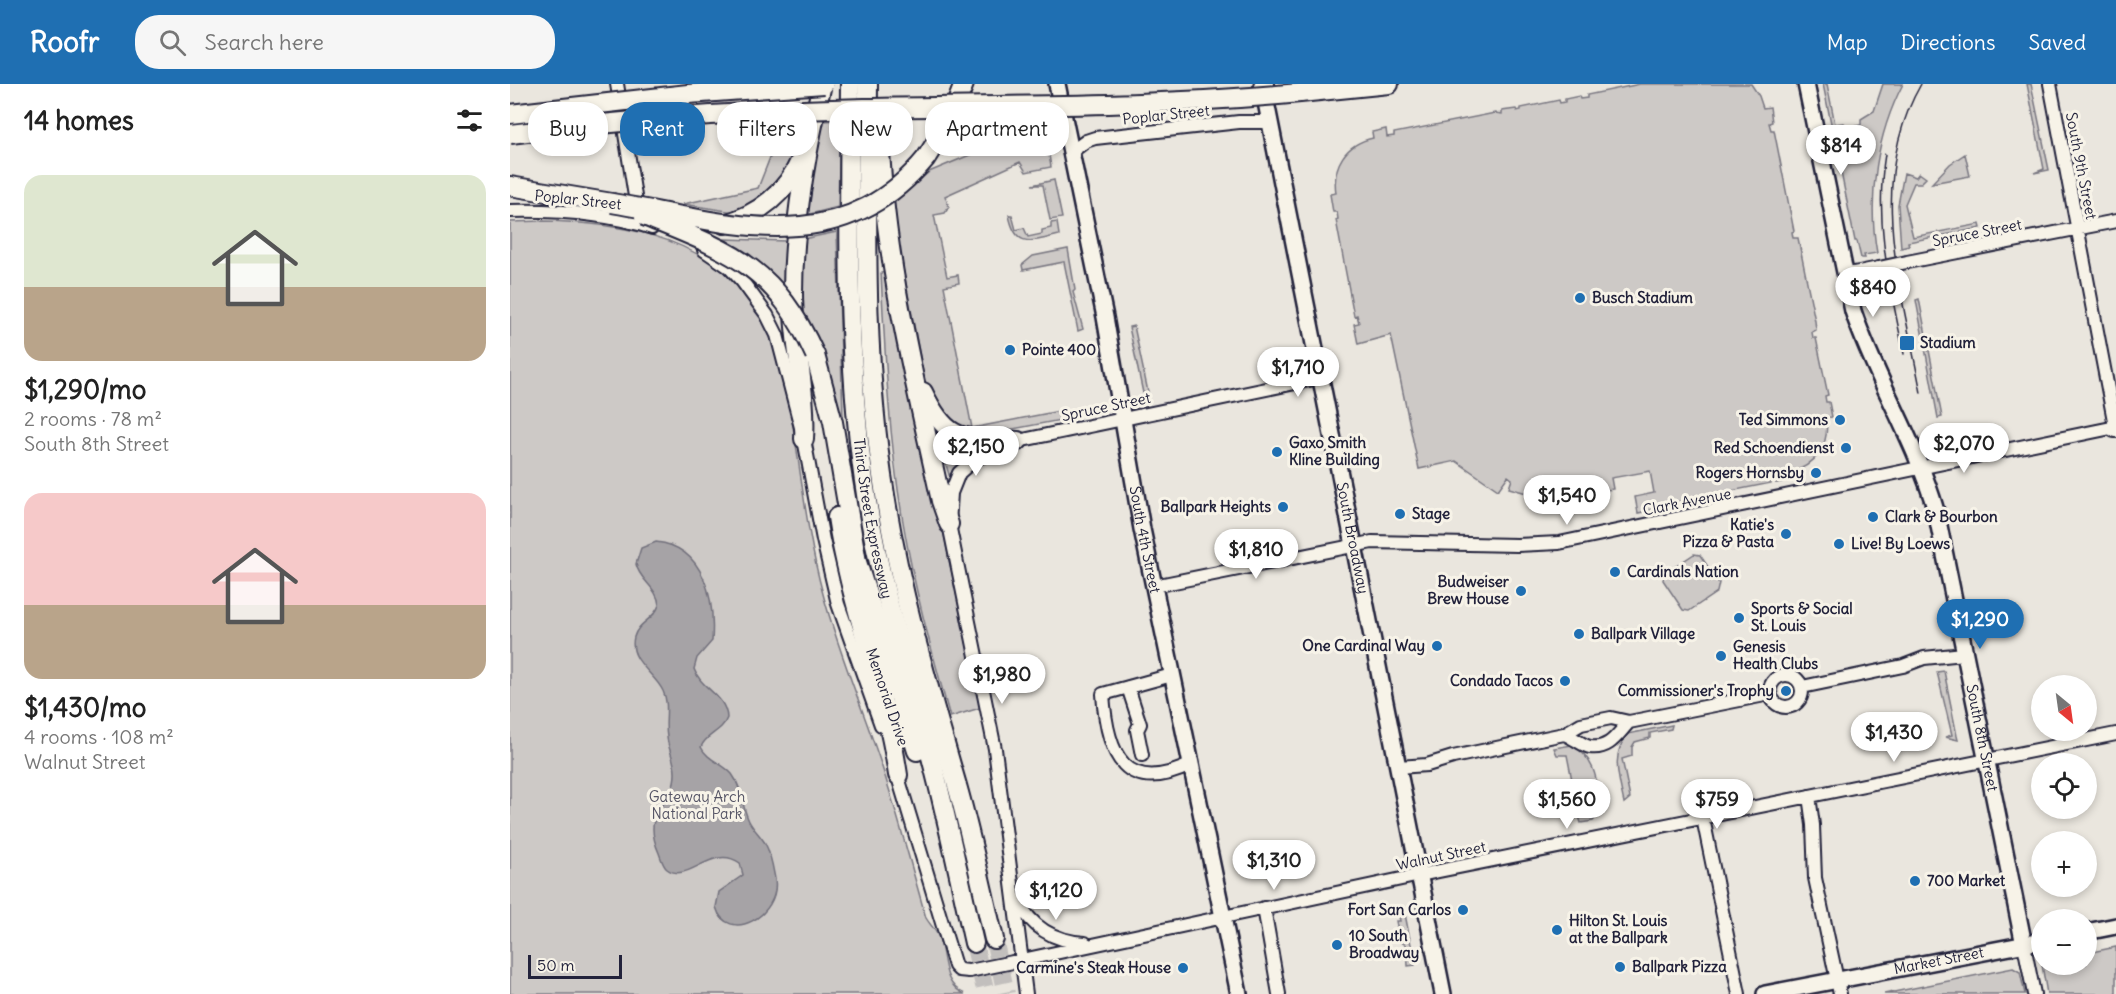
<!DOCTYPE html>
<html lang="en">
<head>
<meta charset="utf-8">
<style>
	:root { --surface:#fff; --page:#f6f6f6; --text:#222; --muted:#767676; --accent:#1f6fb2 }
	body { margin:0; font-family:Delius,sans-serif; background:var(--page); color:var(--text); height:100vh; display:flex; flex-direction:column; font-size:22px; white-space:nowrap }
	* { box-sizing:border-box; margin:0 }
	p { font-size:20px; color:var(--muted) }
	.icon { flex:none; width:33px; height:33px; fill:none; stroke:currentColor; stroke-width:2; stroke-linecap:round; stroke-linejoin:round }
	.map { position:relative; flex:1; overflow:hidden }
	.drawer { display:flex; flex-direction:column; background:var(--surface); width:510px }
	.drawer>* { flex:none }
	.guide { position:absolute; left:18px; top:18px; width:570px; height:54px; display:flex; gap:12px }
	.needle { width:39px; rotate:151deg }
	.tools { position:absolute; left:1521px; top:591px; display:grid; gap:12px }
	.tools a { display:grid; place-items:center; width:66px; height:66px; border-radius:50%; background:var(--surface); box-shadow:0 3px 9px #0003; font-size:30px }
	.scale { position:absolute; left:18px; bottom:15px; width:94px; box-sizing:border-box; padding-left:6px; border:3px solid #22223b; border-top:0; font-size:16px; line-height:21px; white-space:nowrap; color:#22223b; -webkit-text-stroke:4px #f7f3e8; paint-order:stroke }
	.price { position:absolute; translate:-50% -51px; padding:0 14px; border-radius:21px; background:#fff; color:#222; font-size:20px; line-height:39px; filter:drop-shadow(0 2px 3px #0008) }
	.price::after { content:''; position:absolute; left:50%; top:36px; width:18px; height:14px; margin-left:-9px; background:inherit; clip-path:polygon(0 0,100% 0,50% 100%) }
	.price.selected { background:var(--accent); color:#fff }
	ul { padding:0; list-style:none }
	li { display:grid; align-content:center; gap:12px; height:318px; padding:0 24px }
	li span { display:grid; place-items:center; height:186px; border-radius:18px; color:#555 }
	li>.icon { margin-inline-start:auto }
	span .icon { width:108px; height:108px; fill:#fffc; stroke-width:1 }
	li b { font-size:26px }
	h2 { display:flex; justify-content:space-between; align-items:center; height:72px; padding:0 24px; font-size:26px }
	.tag { padding:0 21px; border-radius:24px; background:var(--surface); box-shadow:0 3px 9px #0003; font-size:21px; line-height:54px }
	.tag.selected { background:var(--accent); color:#fff }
	header { display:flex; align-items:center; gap:36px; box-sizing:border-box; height:84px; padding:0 30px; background:var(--accent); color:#fff }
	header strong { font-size:28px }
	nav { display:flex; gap:33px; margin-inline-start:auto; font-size:21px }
	.search { width:420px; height:54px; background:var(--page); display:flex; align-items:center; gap:15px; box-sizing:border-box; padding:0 21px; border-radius:24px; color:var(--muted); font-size:22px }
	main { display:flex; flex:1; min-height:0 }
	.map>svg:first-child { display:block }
	.green { fill:#cdc9c6; stroke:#787680; stroke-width:1.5 }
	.water { fill:#a6a3a6; stroke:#716f7b; stroke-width:1.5 }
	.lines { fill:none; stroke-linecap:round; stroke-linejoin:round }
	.highway-tunnel { stroke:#c2bfbd; stroke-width:18; stroke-dasharray:18 9; stroke-linecap:butt }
	.minor-casing { stroke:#22223b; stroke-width:16 }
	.major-casing { stroke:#22223b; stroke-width:20 }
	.highway-casing { stroke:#22223b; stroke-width:22 }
	.minor { stroke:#f7f3e8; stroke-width:12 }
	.major { stroke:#f7f3e8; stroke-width:15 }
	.highway { stroke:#f7f3e8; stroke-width:18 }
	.tram { stroke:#22223b; stroke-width:1.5 }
	.minor-bridge-casing { stroke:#22223b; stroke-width:16; stroke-linecap:butt }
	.highway-bridge-casing { stroke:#22223b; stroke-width:22; stroke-linecap:butt }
	.minor-bridge { stroke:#f7f3e8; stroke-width:12 }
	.highway-bridge { stroke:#f7f3e8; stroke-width:18 }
	.poi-dot { fill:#1f6fb2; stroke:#f7f3e8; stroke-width:2 }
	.labels { text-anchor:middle; stroke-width:6; stroke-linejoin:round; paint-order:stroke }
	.street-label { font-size:15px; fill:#22223b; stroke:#f7f3e8 }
	.poi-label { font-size:15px; font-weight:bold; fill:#22223b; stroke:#f7f3e8; text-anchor:start }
	.park-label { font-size:15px; fill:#555465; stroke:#f7f3e8 }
</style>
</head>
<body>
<header>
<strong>Roofr</strong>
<div class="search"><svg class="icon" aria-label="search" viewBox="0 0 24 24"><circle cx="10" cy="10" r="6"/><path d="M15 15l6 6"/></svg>Search here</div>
<nav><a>Map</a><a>Directions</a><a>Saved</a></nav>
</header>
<main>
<section class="drawer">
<h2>14 homes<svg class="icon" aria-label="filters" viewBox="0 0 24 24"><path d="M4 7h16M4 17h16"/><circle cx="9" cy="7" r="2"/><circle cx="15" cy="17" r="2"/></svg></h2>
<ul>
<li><span style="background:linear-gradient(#dfe7d0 60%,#b9a48a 0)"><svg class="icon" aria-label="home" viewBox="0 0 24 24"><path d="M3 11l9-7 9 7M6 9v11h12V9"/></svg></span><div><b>$1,290/mo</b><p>2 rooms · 78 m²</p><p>South 8th Street</p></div></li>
<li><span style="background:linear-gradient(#f6c9c9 60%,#b9a48a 0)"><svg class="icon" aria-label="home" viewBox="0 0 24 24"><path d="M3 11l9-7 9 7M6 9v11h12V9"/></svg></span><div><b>$1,430/mo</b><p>4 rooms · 108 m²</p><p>Walnut Street</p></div></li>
</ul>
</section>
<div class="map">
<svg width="1606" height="910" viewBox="0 0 1606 910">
	<rect width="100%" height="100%" fill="#eae6de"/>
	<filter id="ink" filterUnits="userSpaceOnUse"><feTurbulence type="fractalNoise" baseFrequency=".0167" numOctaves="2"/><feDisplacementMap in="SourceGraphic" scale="12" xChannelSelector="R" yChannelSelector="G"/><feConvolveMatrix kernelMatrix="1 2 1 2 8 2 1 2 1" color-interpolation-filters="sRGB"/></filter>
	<g filter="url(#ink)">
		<!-- green -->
		<path class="green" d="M 1130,0 L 1241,0 L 1249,12 L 1253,24 L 1260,23 L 1262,38 L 1259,39 L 1261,46 L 1264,46 L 1284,147 L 1282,148 L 1283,154 L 1288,154 L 1305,237 L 1306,246 L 1302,248 L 1303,254 L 1306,254 L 1318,311 L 1315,312 L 1316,318 L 1319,318 L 1322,333 L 1316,334 C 1320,361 1306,382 1279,389 L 1280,396 L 1266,399 L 1265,395 L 1260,396 L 1261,399 L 1151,421 L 1150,418 L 1147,419 L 1148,425 L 1128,429 L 1125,413 L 1144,409 L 1140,387 L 1101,394 L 1103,405 L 1066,412 L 1023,401 L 1020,410 L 999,404 L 1002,395 L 998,392 L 988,406 L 946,377 L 909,385 L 881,251 L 848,260 L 844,240 L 849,239 L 847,231 L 844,232 L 826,136 L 828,135 L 827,128 L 823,128 L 820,110 L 826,109 C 822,82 835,60 863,54 L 862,48 L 876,45 L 877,53 L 884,52 L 884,49 L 985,29 L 992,30 L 992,27 L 1006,25 L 1007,27 L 1011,26 L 1011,24 L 1049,16 L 1050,19 L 1055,18 L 1055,15 L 1069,12 L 1070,15 L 1077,14 L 1077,11 Z
			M 1313,0 L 1317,0 L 1325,40 L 1334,39 L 1337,44 L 1351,41 L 1351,35 L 1364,27 L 1373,0 L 1393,0 C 1367,50 1357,113 1367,169 L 1354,171 L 1355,174 L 1351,174 L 1347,157 L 1345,157 Z
			M 1517,0 L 1521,0 L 1539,86 L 1524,89 L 1534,85 Z
			M 533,34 L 541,83 L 516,88 L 510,78 L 435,112 L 439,123 L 435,129 L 424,131 L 437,193 L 448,191 L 449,199 L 434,202 L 462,344 L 555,326 L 556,335 L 487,348 L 450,347 L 419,311 L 415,299 L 381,121 L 419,88 L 467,68 L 466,63 L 442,57 L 452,35 Z
			M 330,36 L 328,123 L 296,131 L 313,37 Z
			M 291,37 L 281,76 L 271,100 L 230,129 L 173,120 L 248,104 L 270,48 L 270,38 Z
			M 1455,70 L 1460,92 L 1422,99 L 1440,80 Z
			M 1394,89 L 1406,93 L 1409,89 L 1416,94 L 1411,99 L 1404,99 L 1395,120 L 1403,153 L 1470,140 L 1471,144 L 1398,158 L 1399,162 L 1391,164 L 1388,121 Z
			M 544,96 L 552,134 L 540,136 L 533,101 L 522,101 Z
			M 499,131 L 502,131 L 506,146 L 514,144 L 518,153 L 532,150 L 532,146 L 541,144 L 541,139 L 547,138 L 549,151 C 522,157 506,166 499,131 Z
			M 34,137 C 103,139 181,149 230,204 C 268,247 275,299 285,354 C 293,406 299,459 313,510 C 329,570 354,627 373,686 C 389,735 402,785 416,834 C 420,841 427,847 429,854 C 436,874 432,901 455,910 L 0,910 L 0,138 Z
			M 327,148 L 333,331 L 330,331 L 317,283 L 292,233 L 293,155 Z
			M 215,155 L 276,157 L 275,209 L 252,182 Z
			M 558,165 L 565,206 L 563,208 L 573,245 L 568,247 L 554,178 L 513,186 L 512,181 L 523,172 Z
			M 379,187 L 470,624 L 440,633 C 422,568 404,504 393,438 C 379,356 375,272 371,189 Z
			M 1409,215 L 1432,333 L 1428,334 L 1406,216 Z
			M 624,242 L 638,308 L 633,309 L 619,243 Z
			M 432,346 L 451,359 L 463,364 L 463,369 L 439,391 L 427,349 Z
			M 1184,470 L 1190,471 L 1209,499 L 1207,508 L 1179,527 L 1173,526 L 1153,496 L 1154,490 Z
			M 1434,587 L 1447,652 L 1448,656 L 1435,653 L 1442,651 L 1427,588 Z
			M 1162,641 L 1161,645 L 1140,649 L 1140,654 L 1125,658 L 1122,663 L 1122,672 L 1112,675 L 1120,714 L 1114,719 C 1109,694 1100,671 1118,650 Z
			M 1062,661 C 1087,675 1087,700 1092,726 L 1083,737 L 1071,739 L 1068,729 L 1059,728 L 1068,726 L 1057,671 L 1047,671 L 1044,664 Z
			M 895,830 L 905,881 L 898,882 L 897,862 L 890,857 L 886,837 L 890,837 L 889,832 Z
			M 1606,863 L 1606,910 L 1537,910 L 1532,881 L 1576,880 L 1577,869 Z
			M 1503,884 L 1510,888 L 1515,910 L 1374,910 Z"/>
		<!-- water -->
		<path class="water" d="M 146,458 C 195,463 205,516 202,557 L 187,574 L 184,585 C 191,605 216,611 217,634 C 212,648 196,650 191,663 C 197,676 213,679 222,690 C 233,705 231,721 239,737 C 243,745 250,751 255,759 C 261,770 263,784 265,795 C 271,832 217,861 206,823 L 209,808 L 233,791 L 230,779 C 202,759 178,801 157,785 C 153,782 151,774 149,769 C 129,724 165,722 165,689 C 165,676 158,665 157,653 C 154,638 160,621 153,607 C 145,589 118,577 124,553 C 128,538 145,535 149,521 C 148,504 129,496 126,480 L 131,464 Z"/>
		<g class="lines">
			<!-- highway-tunnel -->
			<path class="highway-tunnel" d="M 484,855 L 496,910
				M 464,859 L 476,910"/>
			<!-- minor casing -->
			<g class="minor-casing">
				<path id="minor" d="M 107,0 L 128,131
					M 1540,0 L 1606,347
					M 561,68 L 576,57 L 585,54 L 729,38 L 758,38
					M 0,127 C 48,126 96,129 142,144
					M 194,166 L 219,183 L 232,197 L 257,231 L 267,251 L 294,355 L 313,456 L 328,520 L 371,641
					M 1397,178 L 1606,137
					M 1334,191 L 1369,184
					M 644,502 L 862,458 L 1007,461 L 1049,459 L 1606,343
					M1260 607a16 16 0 1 1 32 0a16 16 0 1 1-32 0Z
					M 662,591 L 593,610 C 597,671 615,713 682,680
					M 618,603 L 630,640 L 627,646 L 632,671
					M 1292,603 L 1393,582 L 1414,574 L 1454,570
					M 1054,650 C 1063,653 1073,662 1080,663 C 1100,666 1108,649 1119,638
					M 385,683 L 445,882 L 449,886 L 459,887
					M 888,683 L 917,681 L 943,673 L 1054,650 L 1071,640 L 1101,634 L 1119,638 L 1260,610
					M 1299,712 L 1303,741 L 1305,794 L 1330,910
					M 1193,734 L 1229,910
					M 508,816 C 521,844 545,857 575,859
					M 754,824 L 769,910
					M 1514,861 L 1524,910
					M 503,878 L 929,787 L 1606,650
					M 516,910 L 485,665 L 439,440 L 441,409 L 449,389 L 465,375 L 508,357 L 809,294"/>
			</g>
			<!-- major casing -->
			<g class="major-casing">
				<g id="major">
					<path id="s1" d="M 547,0 L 595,233 L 632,445 L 729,910"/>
					<path id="s2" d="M 1296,0 L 1343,227 C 1366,296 1406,357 1426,427 L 1514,861"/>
					<path id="s3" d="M 753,3 L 933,910"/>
					<path d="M 1576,848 L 1606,842"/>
					<path id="s4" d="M 1255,910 L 1532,857"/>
				</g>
			</g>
			<!-- highway casing -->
			<g class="highway-casing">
				<g id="highway">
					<path id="s5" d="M 340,0 C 339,139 335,280 357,417 C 371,505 398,588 421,673 C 437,734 450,797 464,859"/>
					<path d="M 358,0 C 357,137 353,276 375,411 C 391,512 420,608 448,705 C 462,755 472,805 484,855"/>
					<path d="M 753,2 L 754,0"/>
					<path d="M 790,9 L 879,0"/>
					<path d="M 369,44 C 373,170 404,294 431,417 L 439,440"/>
					<path d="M 416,74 L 440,36 L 454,0"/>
					<path d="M 0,102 L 102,119"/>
					<path d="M 214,140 C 249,131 277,108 291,75"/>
					<path d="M 305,271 L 323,338 L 347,478 L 407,667"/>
					<path d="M 413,308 C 439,363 456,353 508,357"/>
					<path d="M 1605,344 L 1606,343"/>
					<path d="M 294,355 C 297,307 283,258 283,209 C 283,139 296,68 312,0"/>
					<path d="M 327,433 C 340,521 375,603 388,691"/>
				</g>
			</g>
			<!-- minor -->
			<use href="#minor" class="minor"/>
			<!-- major -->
			<use href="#major" class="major"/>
			<!-- highway -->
			<use href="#highway" class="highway"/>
			<!-- tram -->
			<path class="tram" d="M 1375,70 C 1364,138 1380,203 1394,270
				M 1411,309 C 1392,206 1355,98 1411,0"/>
			<!-- minor-bridge casing -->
			<g class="minor-bridge-casing">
				<path id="minor-bridge" d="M 1369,184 L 1397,178
					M 459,887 L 503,878"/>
			</g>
			<!-- highway-bridge casing -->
			<g class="highway-bridge-casing">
				<path id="highway-bridge" d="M 0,30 L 178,10 L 314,0
					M 0,50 C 118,35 235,27 354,24 C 500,21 643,23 790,9
					M 102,119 C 216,138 330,179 416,74
					M 134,132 C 219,167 264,180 305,271"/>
			</g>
			<!-- minor-bridge -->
			<use href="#minor-bridge" class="minor-bridge"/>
			<!-- highway-bridge -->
			<use href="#highway-bridge" class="highway-bridge"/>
		</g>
	</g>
	<!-- markers -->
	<g class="poi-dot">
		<circle cx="1070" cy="214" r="6"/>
		<rect x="1389" y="251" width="16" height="16" rx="3"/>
		<circle cx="500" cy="266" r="6"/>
		<circle cx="1330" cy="336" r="6"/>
		<circle cx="1336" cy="364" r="6"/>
		<circle cx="767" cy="368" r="6"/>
		<circle cx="1306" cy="389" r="6"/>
		<circle cx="773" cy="423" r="6"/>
		<circle cx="890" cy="430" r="6"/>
		<circle cx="1363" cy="433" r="6"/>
		<circle cx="1276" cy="450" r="6"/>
		<circle cx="1329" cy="460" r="6"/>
		<circle cx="1105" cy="488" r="6"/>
		<circle cx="1011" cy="507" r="6"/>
		<circle cx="1229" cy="534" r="6"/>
		<circle cx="1069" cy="550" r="6"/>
		<circle cx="927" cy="562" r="6"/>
		<circle cx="1211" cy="572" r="6"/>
		<circle cx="1055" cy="597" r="6"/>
		<circle cx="1276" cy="607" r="6"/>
		<circle cx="1405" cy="797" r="6"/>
		<circle cx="953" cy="826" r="6"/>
		<circle cx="1047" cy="846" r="6"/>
		<circle cx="827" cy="861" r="6"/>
		<circle cx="1110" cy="883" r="6"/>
		<circle cx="673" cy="884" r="6"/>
	</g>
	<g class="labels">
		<!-- street labels -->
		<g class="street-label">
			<text transform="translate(656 31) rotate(-6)" y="5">Poplar Street</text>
			<text transform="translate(1571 82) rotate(79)" y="5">South 9th Street</text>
			<text transform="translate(68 116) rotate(6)" y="5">Poplar Street</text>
			<text transform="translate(1467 149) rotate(-11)" y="5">Spruce Street</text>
			<text transform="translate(596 323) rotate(-12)" y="5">Spruce Street</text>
			<text transform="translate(1177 418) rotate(-11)" y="5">Clark Avenue</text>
			<text dy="5" stroke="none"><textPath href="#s5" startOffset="436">Third Street Expressway</textPath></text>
			<text dy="5" stroke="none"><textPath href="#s3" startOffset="460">South Broadway</textPath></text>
			<text dy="5" stroke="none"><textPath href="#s1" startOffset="464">South 4th Street</textPath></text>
			<text transform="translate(377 613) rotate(71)" y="5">Memorial Drive</text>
			<text dy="5" stroke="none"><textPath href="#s2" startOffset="680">South 8th Street</textPath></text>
			<text transform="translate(931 772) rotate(-12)" y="5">Walnut Street</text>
			<text dy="5" stroke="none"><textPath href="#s4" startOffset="177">Market Street</textPath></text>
		</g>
		<!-- poi labels -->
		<g class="poi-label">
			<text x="1082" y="219">Busch Stadium</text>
			<text x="1410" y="264">Stadium</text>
			<text x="512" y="271">Pointe 400</text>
			<text x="1318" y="341" text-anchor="end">Ted Simmons</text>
			<text x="779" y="364">Gaxo Smith<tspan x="779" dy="17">Kline Building</tspan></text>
			<text x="1324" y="369" text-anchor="end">Red Schoendienst</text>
			<text x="1294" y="394" text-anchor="end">Rogers Hornsby</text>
			<text x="761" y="428" text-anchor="end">Ballpark Heights</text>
			<text x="902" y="435">Stage</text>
			<text x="1375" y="438">Clark &amp; Bourbon</text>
			<text x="1264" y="446" text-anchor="end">Katie's<tspan x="1264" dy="17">Pizza &amp; Pasta</tspan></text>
			<text x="1341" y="465">Live! By Loews</text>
			<text x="1117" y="493">Cardinals Nation</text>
			<text x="999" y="503" text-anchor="end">Budweiser<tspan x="999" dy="17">Brew House</tspan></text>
			<text x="1241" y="530">Sports &amp; Social<tspan x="1241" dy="17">St. Louis</tspan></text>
			<text x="1081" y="555">Ballpark Village</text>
			<text x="915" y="567" text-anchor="end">One Cardinal Way</text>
			<text x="1223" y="568">Genesis<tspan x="1223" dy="17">Health Clubs</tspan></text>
			<text x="1043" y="602" text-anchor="end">Condado Tacos</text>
			<text x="1264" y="612" text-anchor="end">Commissioner's Trophy</text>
			<text x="1417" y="802">700 Market</text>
			<text x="941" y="831" text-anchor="end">Fort San Carlos</text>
			<text x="1059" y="842">Hilton St. Louis<tspan x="1059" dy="17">at the Ballpark</tspan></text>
			<text x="839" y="857">10 South<tspan x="839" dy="17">Broadway</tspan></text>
			<text x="1122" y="888">Ballpark Pizza</text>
			<text x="661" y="889" text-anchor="end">Carmine's Steak House</text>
		</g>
		<!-- park labels -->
		<g class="park-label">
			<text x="187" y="718">Gateway Arch<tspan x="187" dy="17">National Park</tspan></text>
		</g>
	</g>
</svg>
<div class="tools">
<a><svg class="needle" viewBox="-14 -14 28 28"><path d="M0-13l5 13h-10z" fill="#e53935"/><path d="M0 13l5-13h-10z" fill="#767676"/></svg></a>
<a><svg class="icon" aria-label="locate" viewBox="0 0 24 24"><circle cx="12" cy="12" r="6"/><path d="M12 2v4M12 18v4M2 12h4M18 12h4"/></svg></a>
<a>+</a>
<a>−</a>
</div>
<div class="scale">50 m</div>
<b class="price" style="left:1331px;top:92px">$814</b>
<b class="price" style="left:1363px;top:234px">$840</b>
<b class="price" style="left:788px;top:314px">$1,710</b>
<b class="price" style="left:1454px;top:390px">$2,070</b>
<b class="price" style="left:466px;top:393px">$2,150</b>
<b class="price" style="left:1057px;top:442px">$1,540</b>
<b class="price" style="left:746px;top:496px">$1,810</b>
<b class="price selected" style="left:1470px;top:566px">$1,290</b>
<b class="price" style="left:492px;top:621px">$1,980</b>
<b class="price" style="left:1384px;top:679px">$1,430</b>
<b class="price" style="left:1057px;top:746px">$1,560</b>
<b class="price" style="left:1207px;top:746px">$759</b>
<b class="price" style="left:764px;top:807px">$1,310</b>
<b class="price" style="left:546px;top:837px">$1,120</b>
<div class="guide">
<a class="tag">Buy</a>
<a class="tag selected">Rent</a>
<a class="tag">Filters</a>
<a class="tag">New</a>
<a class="tag">Apartment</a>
</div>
</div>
</main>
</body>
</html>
